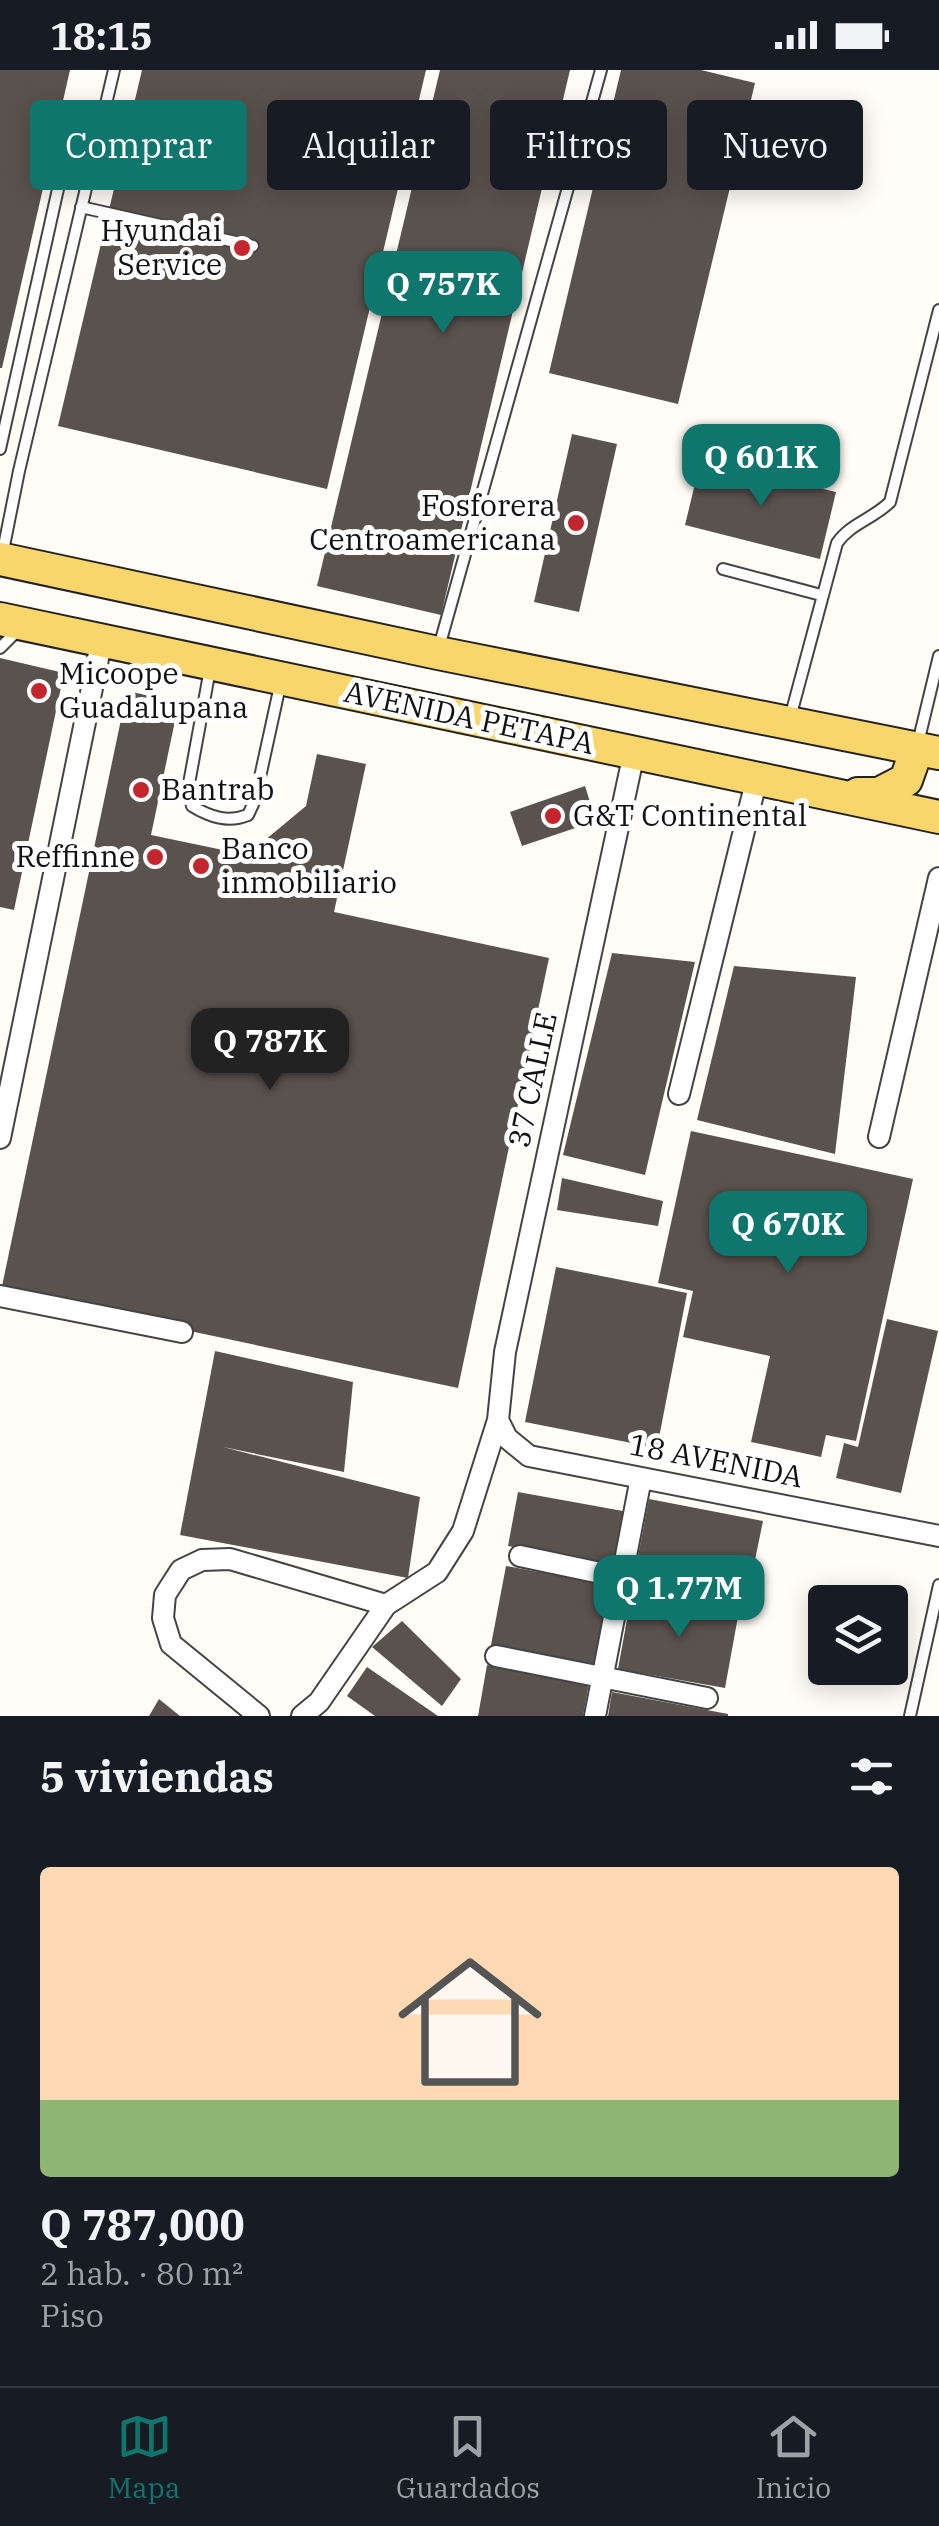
<!DOCTYPE html>
<html lang="es">
<head>
<meta charset="utf-8">
<style>
	:root { --surface:#171b24; --page:#242831; --text:#f1f3f6; --muted:#9ea1a6; --line:#363941; --accent:#0f766e }
	body { margin:0; font-family:"IBM Plex Serif",serif; background:var(--page); color:var(--text); height:100vh; display:flex; flex-direction:column; font-size:38px; white-space:nowrap }
	* { box-sizing:border-box; margin:0 }
	p { font-size:32px; color:var(--muted) }
	.icon { flex:none; width:55px; height:55px; fill:none; stroke:currentColor; stroke-width:2; stroke-linecap:round; stroke-linejoin:round }
	.map { position:relative; height:1646px; overflow:hidden }
	.details { display:flex; flex-direction:column; background:var(--surface); flex:1 }
	.details>* { flex:none }
	.guide { position:absolute; left:30px; top:30px; width:880px; height:90px; display:flex; gap:20px }
	.buttons { position:absolute; left:808px; top:1515px; display:grid; gap:20px }
	.buttons a { display:grid; place-items:center; width:100px; height:100px; border-radius:10px; background:var(--surface); box-shadow:0 5px 25px #0003; font-size:50px }
	.price { position:absolute; translate:-50% -85px; padding:0 22px; border-radius:20px; background:var(--accent); color:#fff; font-size:32px; line-height:65px; filter:drop-shadow(0 2px 5px #0008) }
	.price::after { content:''; position:absolute; left:50%; top:60px; width:30px; height:22px; margin-left:-15px; background:inherit; clip-path:polygon(0 0,100% 0,50% 100%) }
	.price.selected { background:#222; color:#fff }
	ul { padding:0; list-style:none }
	li { display:grid; align-content:center; gap:20px; height:530px; padding:0 40px }
	li span { display:grid; place-items:center; height:310px; border-radius:10px; color:#555 }
	li>.icon { margin-inline-start:auto }
	span .icon { width:180px; height:180px; fill:#fffc; stroke-width:1 }
	li b { font-size:42px }
	h2 { display:flex; justify-content:space-between; align-items:center; height:120px; padding:0 40px; font-size:42px }
	.pill { padding:0 35px; border-radius:10px; background:var(--surface); box-shadow:0 5px 25px #0003; font-size:35px; line-height:90px }
	.pill.selected { background:var(--accent); color:#fff }
	.status { display:flex; justify-content:space-between; align-items:center; height:70px; padding:0 50px; background:var(--surface); direction:ltr }
	.status svg { height:28px; fill:currentColor }
	.tab-bar { display:flex; justify-content:space-around; align-items:center; height:140px; border-top:2px solid var(--line); background:var(--surface); font-size:28px; color:var(--muted) }
	.tab-bar a { display:grid; justify-items:center; gap:5px }
	.tab-bar .selected { color:var(--accent) }
	.map>svg:first-child { display:block }
	.building { fill:#5a524d }
	.lines { fill:none; stroke-linecap:round; stroke-linejoin:round }
	.lane-casing { stroke:#444; stroke-width:14 }
	.street-casing { stroke:#444; stroke-width:24 }
	.primary-casing { stroke:#222; stroke-width:36 }
	.lane { stroke:#fff; stroke-width:10 }
	.street { stroke:#fff; stroke-width:20 }
	.primary { stroke:#f9d66b; stroke-width:32 }
	.poi-dot { fill:#c4262e; stroke:#fff; stroke-width:4 }
	.labels { text-anchor:middle; stroke-width:10; stroke-linejoin:round; paint-order:stroke }
	.poi-label { font-size:30px; fill:#111; stroke:#fff; text-anchor:start }
	.street-label { font-size:30px; fill:#111; stroke:#fff }
</style>
</head>
<body>
<div class="status"><b>18:15</b><svg viewBox="0 0 49 12"><path d="M0 12V9h3v3zM5 12V6h3v6zM10 12V3h3v9zM15 12V0h3v12zM26 1h20v11H26zM47 4h2v5h-2z"/></svg></div>
<div class="map">
<svg width="939" height="1646" viewBox="0 0 939 1646">
	<rect width="100%" height="100%" fill="#fffdf5"/>
	<!-- building -->
	<path class="building" d="M 0,0 L 70,0 L 2,298 L 0,298 Z
		M 142,0 L 426,0 L 327,419 L 58,356 Z
		M 440,0 L 570,0 L 441,545 L 317,516 Z
		M 621,0 L 701,0 L 755,13 L 678,334 L 549,303 Z
		M 572,364 L 617,374 L 579,542 L 534,532 Z
		M 701,389 L 836,422 L 820,489 L 685,455 Z
		M 0,588 L 64,603 L 14,840 L 0,837 Z
		M 127,621 L 179,632 L 151,765 L 247,785 L 306,736 L 317,684 L 366,694 L 334,842 L 549,888 L 458,1318 L 1,1221 Z
		M 585,716 L 596,751 L 522,776 L 510,742 Z
		M 612,883 L 695,892 L 645,1105 L 563,1085 Z
		M 734,896 L 856,907 L 835,1084 L 697,1050 Z
		M 691,1061 L 913,1109 L 856,1371 L 826,1365 L 821,1387 L 751,1372 L 770,1286 L 683,1267 L 693,1221 L 658,1213 Z
		M 562,1108 L 663,1131 L 658,1156 L 557,1140 Z
		M 556,1197 L 687,1223 L 657,1378 L 525,1352 Z
		M 887,1249 L 938,1261 L 901,1423 L 836,1408 L 844,1373 L 858,1377 Z
		M 215,1281 L 353,1312 L 344,1402 L 223,1377 L 420,1427 L 408,1508 L 180,1465 Z
		M 518,1422 L 623,1441 L 613,1495 L 508,1476 Z
		M 649,1429 L 763,1451 L 748,1524 L 635,1502 Z
		M 506,1496 L 609,1515 L 594,1594 L 491,1575 Z
		M 632,1522 L 739,1541 L 725,1618 L 618,1599 Z
		M 402,1551 L 461,1609 L 442,1636 L 372,1577 Z
		M 487,1595 L 589,1613 L 583,1646 L 478,1646 Z
		M 367,1597 L 438,1646 L 375,1646 L 347,1626 Z
		M 612,1622 L 728,1644 L 728,1646 L 608,1646 Z
		M 159,1629 L 180,1646 L 149,1646 Z"/>
	<g class="lines">
		<!-- lane casing -->
		<g class="lane-casing">
			<path id="lane" d="M 81,137 L 253,176
				M 0,379 L 64,92
				M 2,486 L 19,401 L 114,0
				M 723,499 L 821,525
				M 439,577 L 601,0
				M 0,578 L 20,558
				M 210,599 L 188,719 L 192,736 C 210,747 228,753 248,745 L 255,730 L 281,611
				M 790,648 L 837,473 C 851,453 873,449 890,432 L 939,240
				M 918,673 L 939,586
				M 910,1646 L 939,1515"/>
		</g>
		<!-- street casing -->
		<g class="street-casing">
			<path id="street" d="M 679,1024 L 757,708
				M 879,1067 L 939,808
				M 0,1068 L 102,569
				M 0,1226 L 182,1262
				M 498,1350 L 507,1368 L 529,1386 L 939,1466
				M 520,1486 L 728,1530
				M 496,1586 L 707,1628
				M 259,1646 L 171,1574 L 163,1548 L 165,1525 L 181,1500 L 202,1490 L 230,1489 L 386,1535
				M 302,1646 L 319,1632 L 386,1535 L 437,1502 L 463,1461 L 498,1350 L 505,1282 L 634,683
				M 595,1646 L 641,1408"/>
		</g>
		<!-- primary casing -->
		<g class="primary-casing">
			<path id="primary" d="M 0,489 L 438,583 L 939,683
				M 0,549 L 939,747
				M 858,724 L 879,724 L 906,710 L 917,679"/>
		</g>
		<!-- lane -->
		<use href="#lane" class="lane"/>
		<!-- street -->
		<use href="#street" class="street"/>
		<!-- primary -->
		<use href="#primary" class="primary"/>
	</g>
	<!-- markers -->
	<g class="poi-dot">
		<circle cx="242" cy="178" r="10"/>
		<circle cx="576" cy="453" r="10"/>
		<circle cx="39" cy="621" r="10"/>
		<circle cx="141" cy="720" r="10"/>
		<circle cx="553" cy="746" r="10"/>
		<circle cx="155" cy="787" r="10"/>
		<circle cx="201" cy="796" r="10"/>
	</g>
	<g class="labels">
		<!-- poi labels -->
		<g class="poi-label">
			<text x="222" y="171" text-anchor="end">Hyundai<tspan x="222" dy="34">Service</tspan></text>
			<text x="556" y="446" text-anchor="end">Fosforera<tspan x="556" dy="34">Centroamericana</tspan></text>
			<text x="59" y="614">Micoope<tspan x="59" dy="34">Guadalupana</tspan></text>
			<text x="161" y="730">Bantrab</text>
			<text x="573" y="756">G&amp;T Continental</text>
			<text x="221" y="789">Banco<tspan x="221" dy="34">inmobiliario</tspan></text>
			<text x="135" y="797" text-anchor="end">Reffinne</text>
		</g>
		<!-- street labels -->
		<g class="street-label">
			<text transform="translate(469 648) rotate(12)" y="10">AVENIDA PETAPA</text>
			<text transform="translate(533 1010) rotate(-78)" y="10">37 CALLE</text>
			<text transform="translate(716 1391) rotate(11)" y="10">18 AVENIDA</text>
		</g>
	</g>
</svg>
<div class="buttons">
<a><svg class="icon" aria-label="layers" viewBox="0 0 24 24"><path d="M12 4l9 5-9 5-9-5zM3 14l9 5 9-5"/></svg></a>
</div>
<b class="price" style="left:443px;top:266px">Q 757K</b>
<b class="price" style="left:761px;top:439px">Q 601K</b>
<b class="price selected" style="left:270px;top:1023px">Q 787K</b>
<b class="price" style="left:788px;top:1206px">Q 670K</b>
<b class="price" style="left:679px;top:1570px">Q 1.77M</b>
<div class="guide">
<a class="pill selected">Comprar</a>
<a class="pill">Alquilar</a>
<a class="pill">Filtros</a>
<a class="pill">Nuevo</a>
</div>
</div>
<section class="details">
<h2>5 viviendas<svg class="icon" aria-label="filters" viewBox="0 0 24 24"><path d="M4 7h16M4 17h16"/><circle cx="9" cy="7" r="2"/><circle cx="15" cy="17" r="2"/></svg></h2>
<ul>
<li><span style="background:linear-gradient(#ffd9b3 75%,#8fb573 0)"><svg class="icon" aria-label="home" viewBox="0 0 24 24"><path d="M3 11l9-7 9 7M6 9v11h12V9"/></svg></span><div><b>Q 787,000</b><p>2 hab. · 80 m²</p><p>Piso</p></div></li>
</ul>
</section>
<nav class="tab-bar">
<a class="selected"><svg class="icon" aria-label="map" viewBox="0 0 24 24"><path d="M3 6l6-2 6 2 6-2v14l-6 2-6-2-6 2zM9 4v14M15 6v14"/></svg>Mapa</a>
<a><svg class="icon" aria-label="saved" viewBox="0 0 24 24"><path d="M7 4h10v16l-5-4-5 4z"/></svg>Guardados</a>
<a><svg class="icon" aria-label="home" viewBox="0 0 24 24"><path d="M3 11l9-7 9 7M6 9v11h12V9"/></svg>Inicio</a>
</nav>
</body>
</html>
